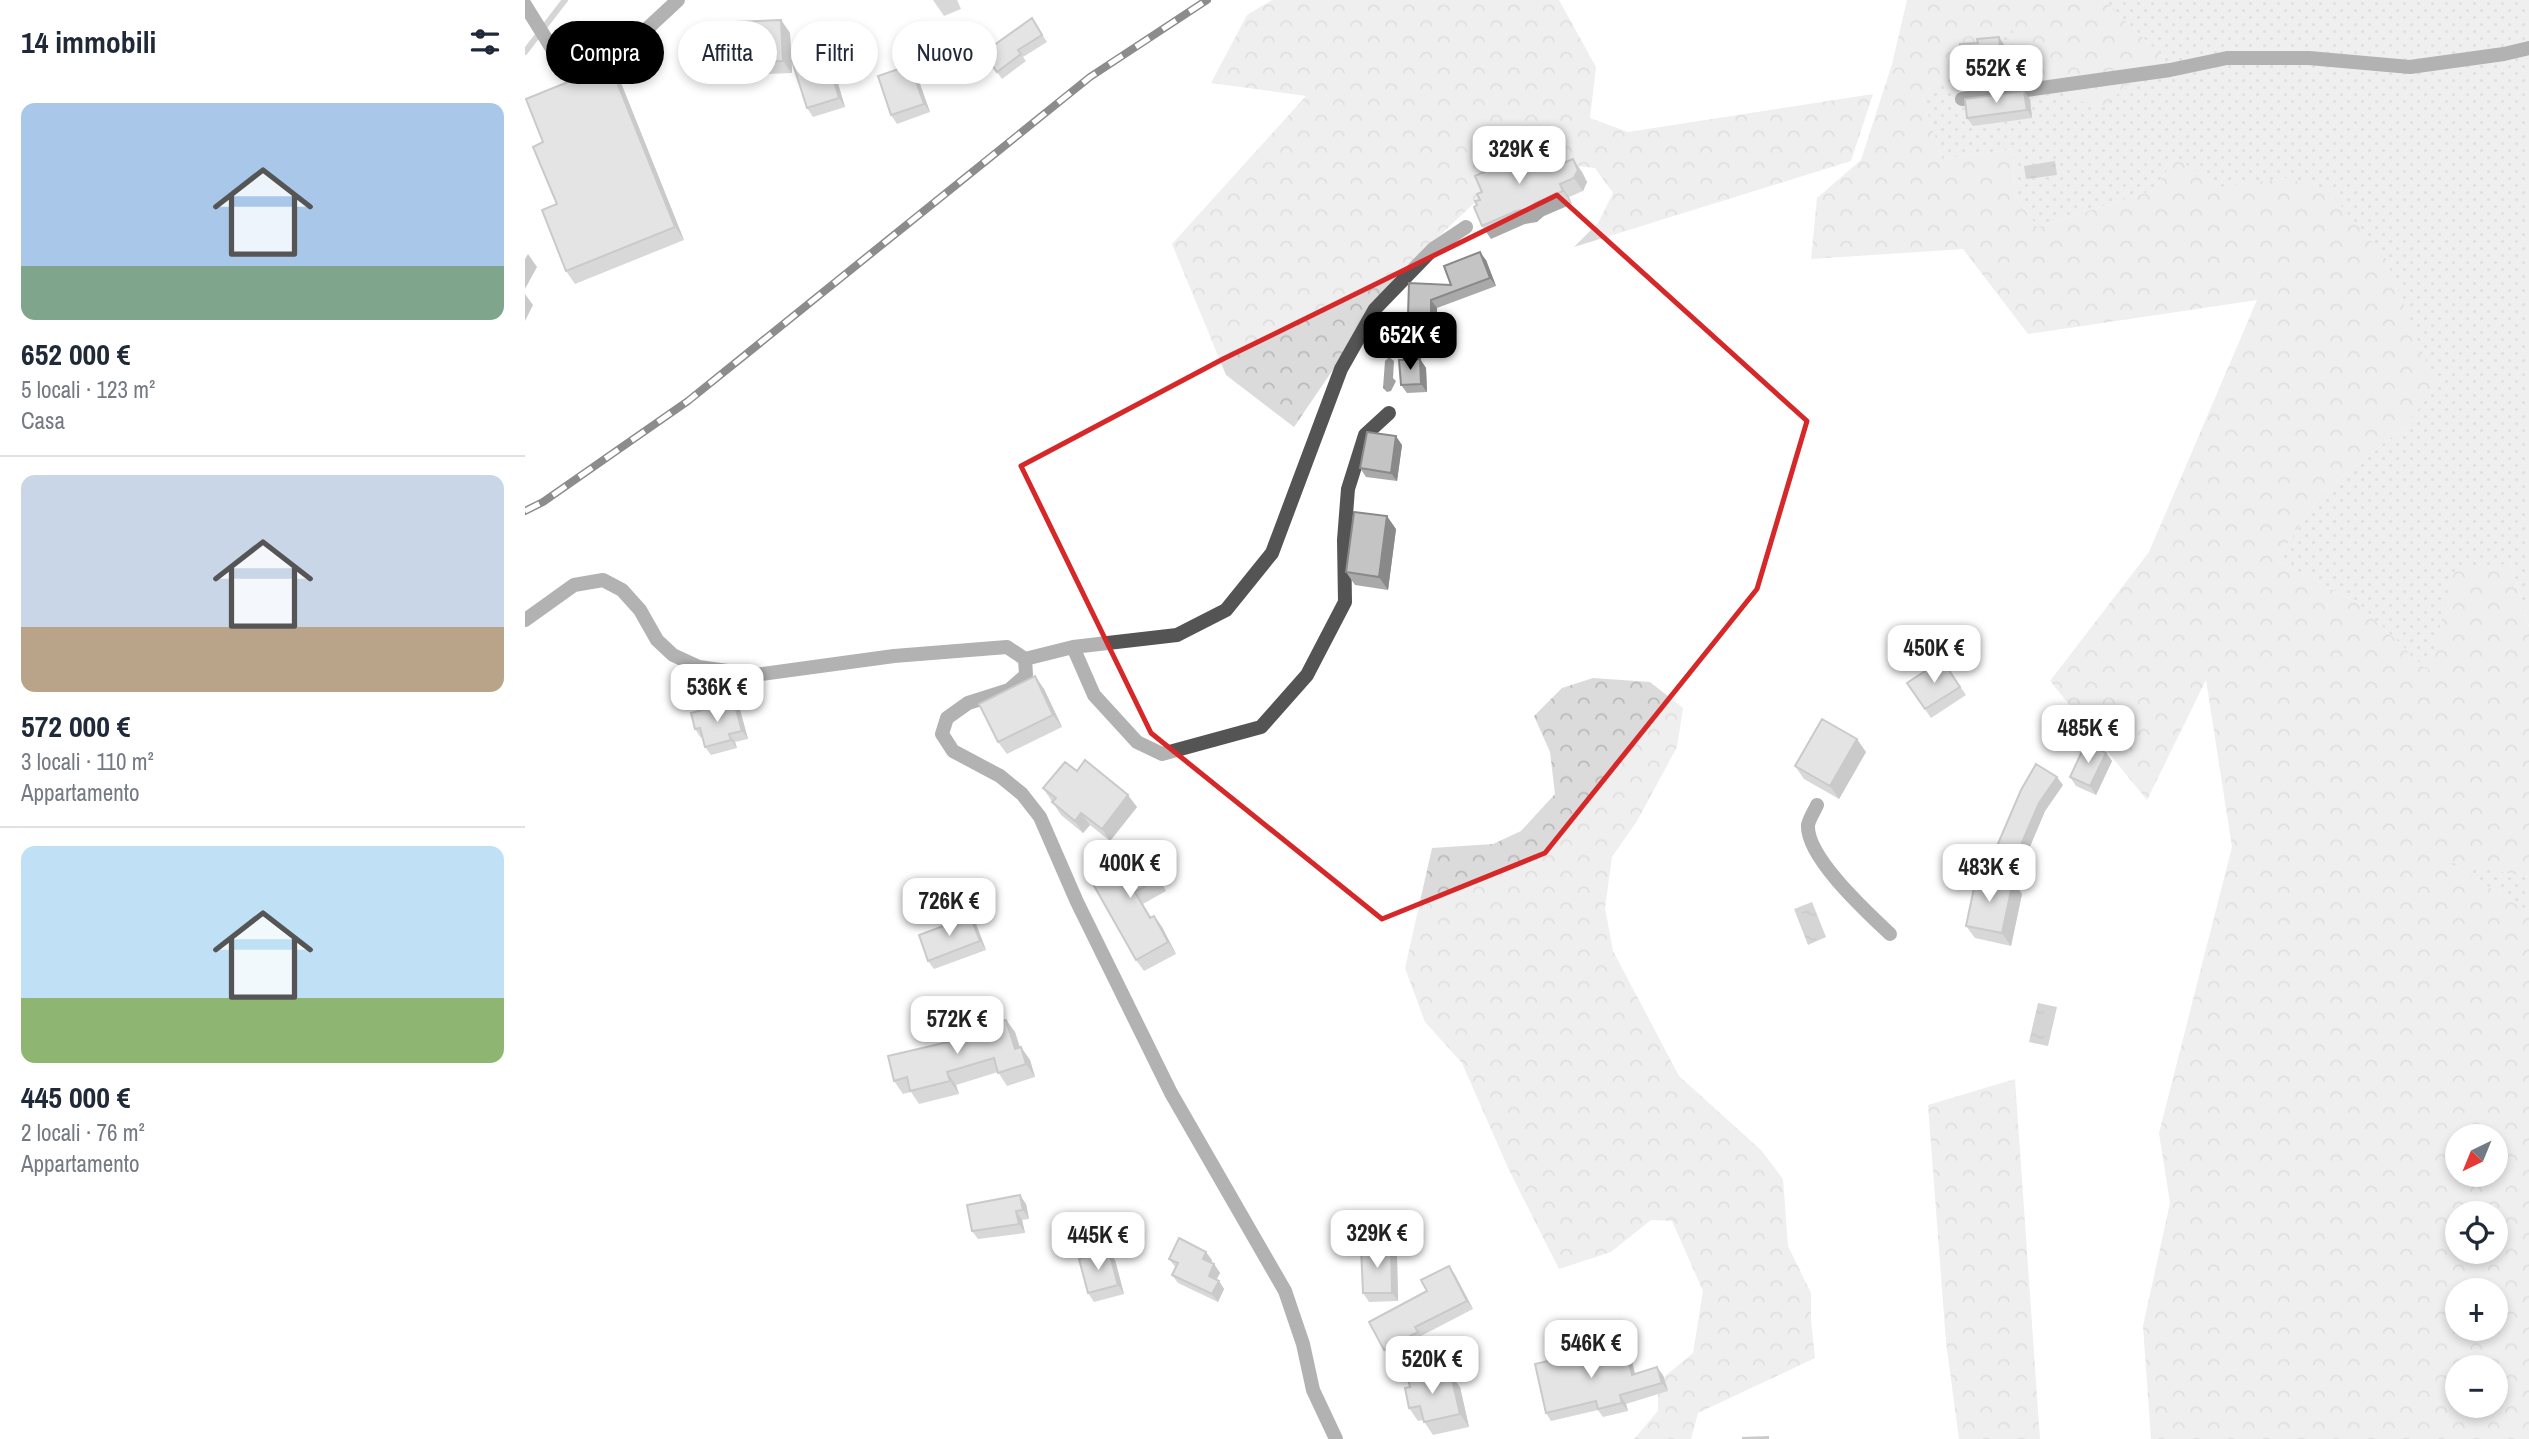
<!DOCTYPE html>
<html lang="it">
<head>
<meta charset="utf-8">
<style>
	:root { --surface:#fff; --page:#f6f6f7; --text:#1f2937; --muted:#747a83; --line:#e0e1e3; --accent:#000 }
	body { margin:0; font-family:"Archivo Narrow",sans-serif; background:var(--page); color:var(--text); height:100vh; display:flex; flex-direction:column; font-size:26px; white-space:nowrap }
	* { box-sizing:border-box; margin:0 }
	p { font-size:23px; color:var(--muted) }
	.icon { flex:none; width:38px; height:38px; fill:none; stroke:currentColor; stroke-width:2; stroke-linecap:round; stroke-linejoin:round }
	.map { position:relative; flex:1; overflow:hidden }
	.side { display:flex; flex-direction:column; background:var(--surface); width:525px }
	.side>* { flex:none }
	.guide { position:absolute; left:21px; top:21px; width:665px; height:63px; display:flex; gap:14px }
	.needle { width:46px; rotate:223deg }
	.controls { position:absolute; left:1920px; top:1124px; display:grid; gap:14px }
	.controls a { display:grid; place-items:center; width:63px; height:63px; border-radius:50%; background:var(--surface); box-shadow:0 4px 10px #0003; font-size:35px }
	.price { position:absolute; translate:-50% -60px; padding:0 16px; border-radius:14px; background:#fff; color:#222; font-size:23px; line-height:46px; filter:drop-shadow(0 2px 4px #0008) }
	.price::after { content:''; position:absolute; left:50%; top:42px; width:21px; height:16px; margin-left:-10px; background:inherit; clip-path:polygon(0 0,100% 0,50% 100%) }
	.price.on { background:var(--accent); color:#fff }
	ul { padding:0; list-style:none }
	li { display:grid; align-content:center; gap:14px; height:371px; padding:0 21px }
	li+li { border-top:2px solid var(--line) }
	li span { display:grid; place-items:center; height:217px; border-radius:14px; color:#555 }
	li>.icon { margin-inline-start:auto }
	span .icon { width:126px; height:126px; fill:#fffc; stroke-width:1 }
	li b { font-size:30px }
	h2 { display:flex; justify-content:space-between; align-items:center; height:84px; padding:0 21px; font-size:30px }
	.pill { padding:0 24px; border-radius:32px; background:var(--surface); box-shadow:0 4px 10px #0003; font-size:24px; line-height:63px }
	.pill.on { background:var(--accent); color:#fff }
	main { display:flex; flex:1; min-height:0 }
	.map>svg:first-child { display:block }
	.grass { fill:url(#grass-dots) }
	.forest { fill:url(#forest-crowns); fill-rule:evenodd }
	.water { fill:url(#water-ripples) }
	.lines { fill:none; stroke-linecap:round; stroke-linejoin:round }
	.stream { stroke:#a2a2a2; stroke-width:6 }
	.minor { stroke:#545454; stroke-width:14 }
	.rail-casing { stroke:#000; stroke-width:8 }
	.rail { stroke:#fff; stroke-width:5; stroke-dasharray:16; stroke-linecap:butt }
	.wall { fill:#a9a9a9 }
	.shaded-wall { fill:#898989 }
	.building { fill:#c4c4c4; stroke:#898989; stroke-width:2 }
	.marked { fill:none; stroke:#d62828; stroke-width:5; stroke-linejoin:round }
</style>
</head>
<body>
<main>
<section class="side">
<h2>14 immobili<svg class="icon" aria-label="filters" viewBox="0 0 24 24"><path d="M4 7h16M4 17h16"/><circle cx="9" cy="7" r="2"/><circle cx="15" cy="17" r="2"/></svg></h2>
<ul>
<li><span style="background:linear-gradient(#a9c7e8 75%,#7fa58c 0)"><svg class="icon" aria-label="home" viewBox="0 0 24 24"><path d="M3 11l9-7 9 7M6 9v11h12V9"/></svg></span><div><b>652 000 €</b><p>5 locali · 123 m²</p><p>Casa</p></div></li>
<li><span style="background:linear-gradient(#c9d6e8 70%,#b9a48a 0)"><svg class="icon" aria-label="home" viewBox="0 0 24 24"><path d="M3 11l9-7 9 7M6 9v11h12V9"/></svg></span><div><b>572 000 €</b><p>3 locali · 110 m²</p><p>Appartamento</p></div></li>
<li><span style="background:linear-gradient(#bfe0f5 70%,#8fb573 0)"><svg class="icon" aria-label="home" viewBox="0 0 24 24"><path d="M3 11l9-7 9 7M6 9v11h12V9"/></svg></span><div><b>445 000 €</b><p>2 locali · 76 m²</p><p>Appartamento</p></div></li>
</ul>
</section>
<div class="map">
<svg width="2004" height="1439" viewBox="0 0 2004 1439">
	<defs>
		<pattern id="grass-dots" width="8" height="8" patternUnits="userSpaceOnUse" patternTransform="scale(1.75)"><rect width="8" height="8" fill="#dbdbdb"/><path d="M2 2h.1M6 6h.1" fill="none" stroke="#bababa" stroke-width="1.8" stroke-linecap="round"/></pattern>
		<pattern id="forest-crowns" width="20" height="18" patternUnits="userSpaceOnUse" patternTransform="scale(1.75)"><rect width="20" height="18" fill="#dbdbdb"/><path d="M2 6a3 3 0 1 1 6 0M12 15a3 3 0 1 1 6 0" fill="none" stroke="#bababa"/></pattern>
		<pattern id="water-ripples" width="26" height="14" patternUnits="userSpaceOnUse" patternTransform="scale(1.75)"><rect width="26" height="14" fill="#a2a2a2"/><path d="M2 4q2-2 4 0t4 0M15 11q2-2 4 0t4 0" fill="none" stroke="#8a8a8a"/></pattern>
	</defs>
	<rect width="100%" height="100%" fill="#fff"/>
	<!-- grass -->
	<path class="grass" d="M 1579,0 L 2004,0 L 2004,627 L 1986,564 L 1903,671 L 1833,603 L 1751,560 L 1797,493 L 1880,426 L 1761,178 L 1692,188 L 1652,158 L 1627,191 L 1512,227 L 1489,192 L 1488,149 L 1417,159 L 1397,96 L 1456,45 L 1487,29 L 1512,76 L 1639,58 Z
		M 1921,861 L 2004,877 L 2004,912 Z"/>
	<!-- forest -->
	<path class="forest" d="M 747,0 L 1034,0 L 1071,67 L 1065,118 L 1103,132 L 1348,94 L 1326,161 L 1049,247 L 1073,223 L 1088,193 L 1070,168 L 1043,165 L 980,174 L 871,277 L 769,427 L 701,375 L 647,244 L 781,96 L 686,83 L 722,15 Z
		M 1382,0 L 1579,0 L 1639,58 L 1572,110 L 1512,76 L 1487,30 L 1456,45 L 1397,96 L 1417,159 L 1488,149 L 1489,192 L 1512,227 L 1627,191 L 1652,158 L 1693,187 L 1761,178 L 1803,190 L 1861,259 L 1911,387 L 1880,426 L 1797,493 L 1751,560 L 1833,603 L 1903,671 L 1931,566 L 1986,564 L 2004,627 L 2004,877 L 1923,862 L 2004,912 L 2004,1439 L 1626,1439 L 1618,1326 L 1645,1203 L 1634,1133 L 1707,847 L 1681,680 L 1622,800 L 1525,681 L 1624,552 L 1732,300 L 1503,334 L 1438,249 L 1286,259 L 1292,198 L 1336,160 L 1367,64 ZM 1932,1136 L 1970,1136 L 1970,1174 L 1932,1174 ZM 1932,1213 L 1970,1213 L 1970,1251 L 1932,1251 ZM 1932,1290 L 1970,1290 L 1970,1328 L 1932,1328 ZM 1932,1367 L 1970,1367 L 1970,1405 L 1932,1405 Z
		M 1068,678 L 1125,682 L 1158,708 L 1152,747 L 1112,821 L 1087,857 L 1080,908 L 1088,951 L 1154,1076 L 1236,1150 L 1258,1179 L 1263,1246 L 1286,1293 L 1286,1320 L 1290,1358 L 1173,1413 L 1166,1439 L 1109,1439 L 1133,1411 L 1133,1382 L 1168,1353 L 1178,1291 L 1147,1221 L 1126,1220 L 1086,1252 L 1034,1269 L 984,1170 L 937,1063 L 900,1022 L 880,968 L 907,848 L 968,844 L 996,831 L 1030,794 L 1025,752 L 1009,716 L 1037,688 Z
		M 1490,1079 L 1515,1439 L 1434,1439 L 1421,1342 L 1403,1105 Z"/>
	<!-- water -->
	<path class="water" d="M 1530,161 L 1532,175 L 1501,179 L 1499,166 Z
		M 864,357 L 869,361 L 868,378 L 871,381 L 866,391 L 862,392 L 858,388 L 860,361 Z
		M 1287,902 L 1301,937 L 1283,945 L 1269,909 Z
		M 1513,1003 L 1532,1007 L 1523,1046 L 1504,1042 Z"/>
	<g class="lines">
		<!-- stream -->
		<path class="stream" d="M 0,52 L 40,0"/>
		<!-- minor -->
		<path class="minor" d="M 0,5 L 31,55 L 63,66 L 98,51 L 153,0
			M 1437,99 L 1645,70 L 1702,58 L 1784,58 L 1885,67 L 1979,54 L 2004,48
			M 0,620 L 49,585 L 78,580 L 97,590 L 115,610 L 132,640 L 148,655 L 174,667 L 230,675 L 369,656 L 482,647 L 500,659 L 501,675 L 484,690 L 443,703 L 422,718 L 417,734 L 428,751 L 475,776 L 497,794 L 515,817 L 552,902 L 646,1093 L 760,1291 L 778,1344 L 788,1390 L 811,1439
			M 548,647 L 569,695 L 612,742 L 637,754 L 736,727 L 782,675 L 820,602 L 819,540 L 823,489 L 840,435 L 864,413
			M 500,659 L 548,647 L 652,635 L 701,610 L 747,553 L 816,369 L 850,309 L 908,249 L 941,227
			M 1292,805 C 1290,810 1284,819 1283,825 C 1281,857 1343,913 1365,934"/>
		<!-- rail casing -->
		<g class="rail-casing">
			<path id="rail" d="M 0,511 L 18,502 L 163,401 L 565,77 L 682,0"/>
		</g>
		<!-- rail -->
		<use href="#rail" class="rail"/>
	</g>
	<!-- wall -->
	<path class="wall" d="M 408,0 L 433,0 L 432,0 L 436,9 L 419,16 Z
		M 507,18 L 522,42 L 498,57 L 501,61 L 477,79 L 458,53 Z
		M 256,20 L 265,33 L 267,73 L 222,75 L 213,63 Z
		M 1480,46 L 1484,83 L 1443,88 L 1437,80 Z
		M 300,51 L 306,60 L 320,107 L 288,117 L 282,108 Z
		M 85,65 L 94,78 L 159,240 L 50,284 L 41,271 L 32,204 L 18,142 Z
		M 391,73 L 405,112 L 372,124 L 366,115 Z
		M 1505,99 L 1507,118 L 1448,126 L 1442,118 Z
		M 1027,161 L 1030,166 L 1057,172 L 1062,182 L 1058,191 L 1044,197 L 1047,204 L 1019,216 L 1012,222 L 1000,224 L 966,239 L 957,226 L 952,205 L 957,192 Z
		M 961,260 L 971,286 L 912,308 L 912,325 L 889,323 L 883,315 Z
		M 895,359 L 901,368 L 902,392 L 882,393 L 876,385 Z
		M 877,445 L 872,481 L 841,477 L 835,468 Z
		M 871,529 L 863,590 L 830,585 L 821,572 Z
		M 1417,660 L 1441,695 L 1406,718 L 1382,683 Z
		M 510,676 L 519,689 L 537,727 L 482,754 L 473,742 Z
		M 209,702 L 215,710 L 223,739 L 210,742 L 212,748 L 186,755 L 180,747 L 177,737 L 176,738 L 170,729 Z
		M 1341,752 L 1314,799 L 1279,779 L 1270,766 Z
		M 1581,753 L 1587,761 L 1571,795 L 1551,786 L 1545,777 Z
		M 552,771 L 612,807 L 585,841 L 565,825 L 558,833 L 536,815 L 518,788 Z
		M 1538,785 L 1520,811 L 1498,863 L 1478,854 L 1472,846 Z
		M 622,857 L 641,891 L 618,904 L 626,917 L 629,916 L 637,927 L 651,954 L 619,971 L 611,960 L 563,875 Z
		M 1497,894 L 1486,946 L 1450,938 L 1441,926 Z
		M 451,924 L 461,950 L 409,969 L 403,961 Z
		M 481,1020 L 490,1032 L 495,1047 L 505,1060 L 510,1077 L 482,1086 L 473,1072 L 431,1085 L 434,1094 L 394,1104 L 386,1092 L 378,1094 L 369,1081 L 440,1038 Z
		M 501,1204 L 504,1219 L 497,1220 L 500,1233 L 453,1239 L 447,1231 Z
		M 866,1246 L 872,1255 L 873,1301 L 844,1302 L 838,1293 Z
		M 644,1259 L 687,1260 L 686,1263 L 689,1264 L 695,1273 L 691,1280 L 694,1281 L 699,1289 L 693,1302 L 653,1283 L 647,1275 L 651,1268 Z
		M 590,1260 L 599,1294 L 569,1302 L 563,1293 Z
		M 924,1266 L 930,1275 L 948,1309 L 896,1336 L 899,1341 L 865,1359 L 859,1350 L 902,1291 Z
		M 1105,1353 L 1110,1374 L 1138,1375 L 1143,1391 L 1101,1404 L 1103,1411 L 1078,1417 L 1073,1410 L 1026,1421 L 1021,1413 L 1038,1360 Z
		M 904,1379 L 935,1387 L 944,1427 L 908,1435 L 898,1420 L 893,1421 L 884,1408 L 885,1387 Z"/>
	<!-- shaded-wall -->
	<path class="shaded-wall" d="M 256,20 L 265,33 L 267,73 L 258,61 Z
		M 1474,37 L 1480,46 L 1484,83 L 1478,74 Z
		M 300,51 L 306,60 L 320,107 L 314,98 Z
		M 85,65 L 94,78 L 159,240 L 150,227 Z
		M 385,65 L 391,73 L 405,112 L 399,104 Z
		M 1499,91 L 1505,99 L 1507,118 L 1502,110 Z
		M 1010,150 L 1019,163 L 1026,179 L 1017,166 Z
		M 1048,159 L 1057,172 L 1062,182 L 1058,191 L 1049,178 Z
		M 1035,184 L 1044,197 L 1047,204 L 1038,191 Z
		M 955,252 L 961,260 L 971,286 L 965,278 Z
		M 3,254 L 12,267 L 0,289 L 0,259 Z
		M 0,294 L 8,305 L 0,321 Z
		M 906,300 L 912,308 L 912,325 L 906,316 Z
		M 895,359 L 901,368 L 902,392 L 896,384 Z
		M 871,436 L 877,445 L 872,481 L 866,473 Z
		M 862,516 L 871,529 L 863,590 L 854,577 Z
		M 510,676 L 519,689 L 537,727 L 528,715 Z
		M 209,702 L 215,710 L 223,739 L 217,731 Z
		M 204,734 L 210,742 L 212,748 L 206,740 Z
		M 1332,739 L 1341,752 L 1314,799 L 1305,786 Z
		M 1581,753 L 1587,761 L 1571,795 L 1565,786 Z
		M 1532,777 L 1538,785 L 1520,811 L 1498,863 L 1492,854 L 1514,803 Z
		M 603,795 L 612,807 L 585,841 L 577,829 Z
		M 556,813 L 565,825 L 558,833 L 550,821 Z
		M 614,845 L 622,857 L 641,891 L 633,879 Z
		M 1488,881 L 1497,894 L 1486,946 L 1477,933 Z
		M 445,916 L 451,924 L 461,950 L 455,941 Z
		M 629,916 L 637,927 L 651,954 L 643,942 Z
		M 481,1020 L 490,1032 L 499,1062 L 490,1049 Z
		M 496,1047 L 505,1060 L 510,1077 L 501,1064 Z
		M 422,1072 L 431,1085 L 434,1094 L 425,1081 Z
		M 495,1195 L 501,1204 L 504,1219 L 498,1210 Z
		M 491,1211 L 497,1220 L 500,1233 L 494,1224 Z
		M 866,1246 L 872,1255 L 873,1301 L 867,1293 Z
		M 584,1252 L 590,1260 L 599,1294 L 593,1285 Z
		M 681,1252 L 687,1260 L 684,1267 L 678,1259 Z
		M 689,1264 L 695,1273 L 689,1284 L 684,1276 Z
		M 924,1266 L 930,1275 L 948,1309 L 942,1301 Z
		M 694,1281 L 699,1289 L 693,1302 L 687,1294 Z
		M 1100,1345 L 1105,1353 L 1112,1383 L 1107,1375 Z
		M 1132,1367 L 1138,1375 L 1143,1391 L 1137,1383 Z
		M 926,1375 L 935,1387 L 944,1427 L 935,1414 Z
		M 1095,1395 L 1101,1404 L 1103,1411 L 1097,1403 Z"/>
	<!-- building -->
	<path class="building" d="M 507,18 L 517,35 L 493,50 L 496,54 L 472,72 L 458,53 Z
		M 256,20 L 258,61 L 213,63 L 211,22 Z
		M 1474,37 L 1478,74 L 1437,80 L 1433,53 L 1435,52 L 1435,44 L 1453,43 L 1452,39 Z
		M 300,51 L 314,98 L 282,108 L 267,61 Z
		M 85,65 L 150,227 L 41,271 L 17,210 L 32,204 L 8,147 L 18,142 L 1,99 Z
		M 385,65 L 399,104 L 366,115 L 353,76 Z
		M 1499,91 L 1502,110 L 1442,118 L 1440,99 Z
		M 1010,150 L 1017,166 L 1027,161 L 1029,167 L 1048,159 L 1053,170 L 1049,178 L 1035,184 L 1038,191 L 1010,203 L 1003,209 L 991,211 L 957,226 L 949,207 L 952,205 L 950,201 L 955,200 L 952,194 L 957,192 L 950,176 Z
		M 955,252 L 965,278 L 906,300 L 906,316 L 883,315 L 884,283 L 926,285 L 919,266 Z
		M 895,359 L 896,384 L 876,385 L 874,360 Z
		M 842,432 L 871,436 L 866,473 L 835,468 Z
		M 829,512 L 862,516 L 854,577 L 821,572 Z
		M 1417,660 L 1435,687 L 1400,709 L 1382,683 Z
		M 510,676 L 528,715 L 473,742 L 454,704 Z
		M 209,702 L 217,731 L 204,734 L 206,740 L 180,747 L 175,728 L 170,729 L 166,713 Z
		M 1297,719 L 1332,739 L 1305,786 L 1270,766 Z
		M 1561,743 L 1581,753 L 1565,786 L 1545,777 Z
		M 560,760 L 603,795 L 577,829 L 556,813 L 550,821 L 527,802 L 531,798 L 518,788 L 540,762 L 552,771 Z
		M 1511,764 L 1532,777 L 1514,803 L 1492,854 L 1472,846 L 1496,790 Z
		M 614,845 L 633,879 L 610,892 L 625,918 L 629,916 L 643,942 L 611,960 L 563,875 Z
		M 1452,874 L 1488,881 L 1477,933 L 1441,926 Z
		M 445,916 L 455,941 L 403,961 L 394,935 Z
		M 481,1020 L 490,1049 L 496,1047 L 501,1064 L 473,1073 L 469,1058 L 422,1072 L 425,1081 L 385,1091 L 382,1077 L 369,1081 L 363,1056 L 440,1038 L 438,1033 Z
		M 495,1195 L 498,1210 L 491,1211 L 494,1224 L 447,1231 L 442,1205 Z
		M 654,1238 L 681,1252 L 678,1259 L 689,1264 L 684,1276 L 694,1281 L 687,1294 L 647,1275 L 653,1263 L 644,1259 Z
		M 866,1246 L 867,1293 L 838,1293 L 836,1247 Z
		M 584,1252 L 593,1285 L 563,1293 L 554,1259 Z
		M 924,1266 L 942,1301 L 890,1327 L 893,1332 L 859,1350 L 844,1322 L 902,1291 L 896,1280 Z
		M 1100,1345 L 1107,1375 L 1132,1367 L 1137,1383 L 1095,1395 L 1097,1403 L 1073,1409 L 1071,1401 L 1021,1413 L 1010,1364 L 1036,1358 L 1037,1360 Z
		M 898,1371 L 900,1380 L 926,1375 L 935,1414 L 899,1422 L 895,1406 L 884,1408 L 880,1388 L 885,1387 L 882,1375 Z
		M 1243,1437 L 1243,1439 L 1218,1439 L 1218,1438 Z"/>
	<!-- marked area -->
	<path d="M0 0H2004V1439H0ZM 1032,195 L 1282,421 L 1232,589 L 1020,853 L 857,919 L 626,733 L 496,466 L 698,359 Z" fill="#fff" fill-opacity=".55" fill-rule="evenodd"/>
	<path class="marked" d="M 1032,195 L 1282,421 L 1232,589 L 1020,853 L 857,919 L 626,733 L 496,466 L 698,359 Z"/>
</svg>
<div class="controls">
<a><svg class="needle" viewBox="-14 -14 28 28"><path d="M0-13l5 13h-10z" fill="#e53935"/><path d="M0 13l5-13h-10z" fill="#747a83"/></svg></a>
<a><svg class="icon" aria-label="locate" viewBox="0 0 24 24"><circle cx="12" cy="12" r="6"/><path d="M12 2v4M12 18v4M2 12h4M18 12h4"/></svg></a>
<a>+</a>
<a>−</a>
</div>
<b class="price" style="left:1471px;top:105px">552K €</b>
<b class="price" style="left:994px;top:186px">329K €</b>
<b class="price on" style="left:885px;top:372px">652K €</b>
<b class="price" style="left:1409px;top:685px">450K €</b>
<b class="price" style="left:192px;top:724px">536K €</b>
<b class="price" style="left:1563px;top:765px">485K €</b>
<b class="price" style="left:605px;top:900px">400K €</b>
<b class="price" style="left:1464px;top:904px">483K €</b>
<b class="price" style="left:424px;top:938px">726K €</b>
<b class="price" style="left:432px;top:1056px">572K €</b>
<b class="price" style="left:852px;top:1270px">329K €</b>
<b class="price" style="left:573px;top:1272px">445K €</b>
<b class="price" style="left:1066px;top:1380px">546K €</b>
<b class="price" style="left:907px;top:1396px">520K €</b>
<div class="guide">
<a class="pill on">Compra</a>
<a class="pill">Affitta</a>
<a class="pill">Filtri</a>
<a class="pill">Nuovo</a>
</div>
</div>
</main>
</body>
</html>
